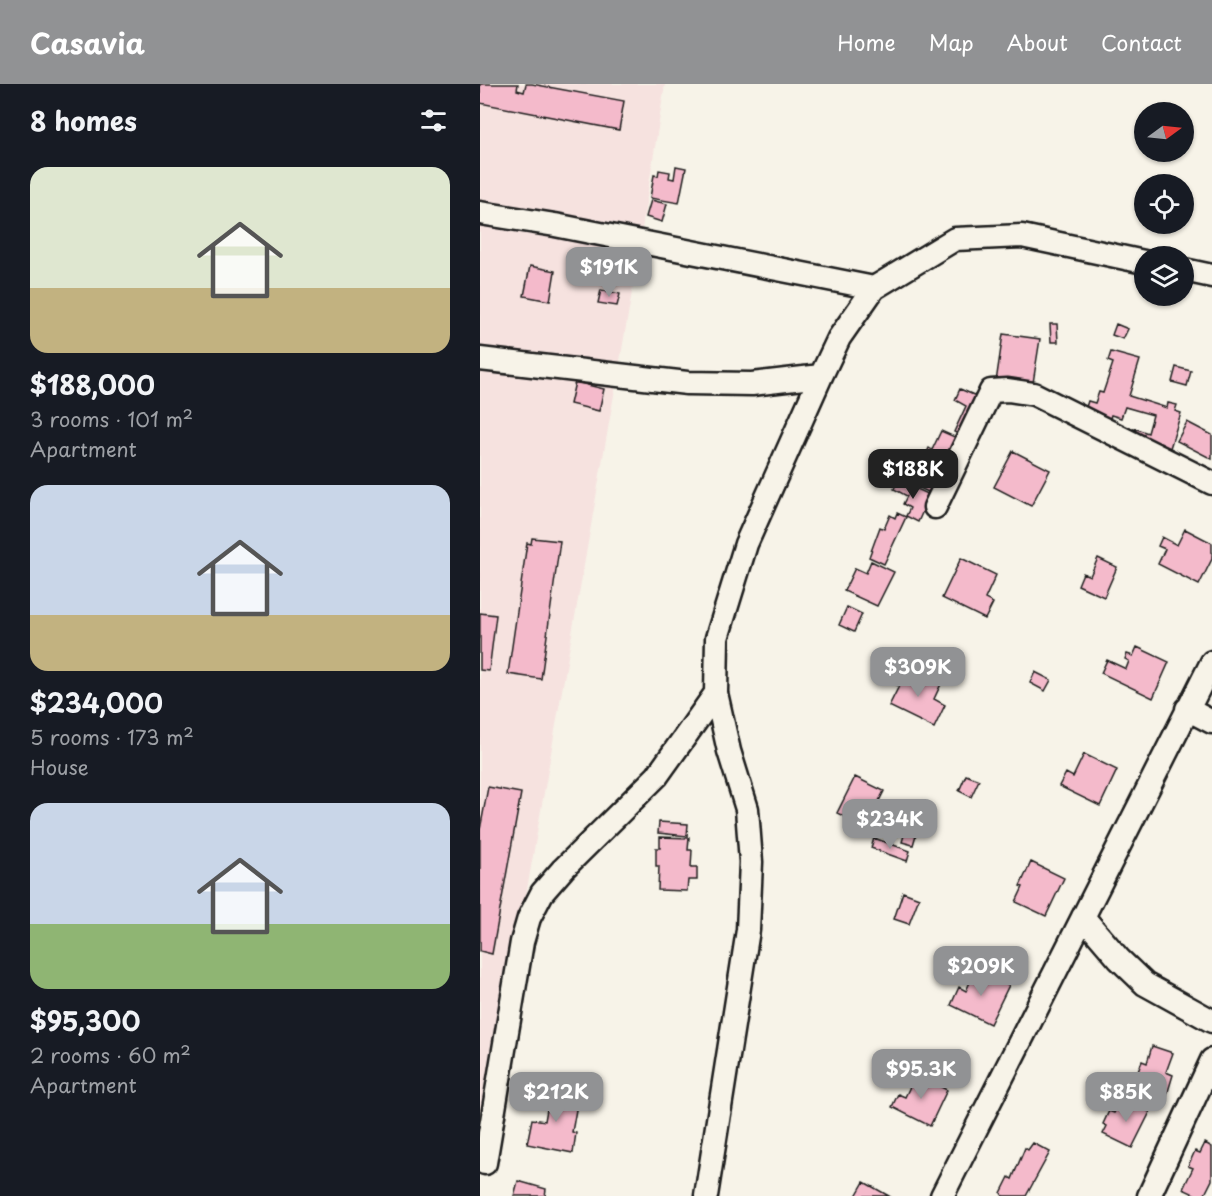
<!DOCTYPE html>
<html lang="en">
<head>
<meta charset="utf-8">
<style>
	:root { --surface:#171b24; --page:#20242c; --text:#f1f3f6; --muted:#9ea1a6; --accent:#919294 }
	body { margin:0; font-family:"Playpen Sans",sans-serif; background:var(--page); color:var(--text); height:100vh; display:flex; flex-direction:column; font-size:22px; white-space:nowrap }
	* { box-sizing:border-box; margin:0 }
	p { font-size:20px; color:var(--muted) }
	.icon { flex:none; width:33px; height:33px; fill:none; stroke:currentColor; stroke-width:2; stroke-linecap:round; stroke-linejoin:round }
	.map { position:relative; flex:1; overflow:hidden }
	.details { display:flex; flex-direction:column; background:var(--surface); width:480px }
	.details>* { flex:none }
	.needle { width:39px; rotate:75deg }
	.buttons { position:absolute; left:654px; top:18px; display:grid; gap:12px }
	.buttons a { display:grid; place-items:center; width:60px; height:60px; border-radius:50%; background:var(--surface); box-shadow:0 2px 4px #0004; font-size:30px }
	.price { position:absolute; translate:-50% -51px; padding:0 14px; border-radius:12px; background:var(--accent); color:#fff; font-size:20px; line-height:39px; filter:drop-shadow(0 2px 3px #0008) }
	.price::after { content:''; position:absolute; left:50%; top:36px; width:18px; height:14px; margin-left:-9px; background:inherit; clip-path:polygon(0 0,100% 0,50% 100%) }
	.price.active { background:#222; color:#fff }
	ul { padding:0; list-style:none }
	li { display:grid; align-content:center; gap:12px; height:318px; padding:0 30px }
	li span { display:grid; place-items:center; height:186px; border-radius:18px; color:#555 }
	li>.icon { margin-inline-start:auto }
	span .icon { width:108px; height:108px; fill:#fffc; stroke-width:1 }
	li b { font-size:26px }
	h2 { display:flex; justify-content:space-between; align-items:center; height:72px; padding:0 30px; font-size:26px }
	header { display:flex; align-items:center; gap:36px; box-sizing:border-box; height:84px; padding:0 30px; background:var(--accent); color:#fff }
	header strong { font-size:28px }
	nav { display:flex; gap:33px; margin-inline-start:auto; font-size:21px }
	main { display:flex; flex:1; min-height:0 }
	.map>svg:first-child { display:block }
	.built { fill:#f6e2df }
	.building { fill:#f4bacb; stroke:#1c1c1c; stroke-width:1.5 }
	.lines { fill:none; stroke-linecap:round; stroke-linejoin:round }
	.minor-casing { stroke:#1c1c1c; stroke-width:27 }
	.minor { stroke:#f7f3e8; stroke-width:22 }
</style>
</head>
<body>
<header>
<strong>Casavia</strong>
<nav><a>Home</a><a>Map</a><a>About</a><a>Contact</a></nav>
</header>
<main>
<section class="details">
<h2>8 homes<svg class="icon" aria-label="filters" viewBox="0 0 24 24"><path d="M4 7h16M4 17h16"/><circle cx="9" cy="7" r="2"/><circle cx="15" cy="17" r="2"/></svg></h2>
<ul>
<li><span style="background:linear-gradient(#dfe7d0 65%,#c2b280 0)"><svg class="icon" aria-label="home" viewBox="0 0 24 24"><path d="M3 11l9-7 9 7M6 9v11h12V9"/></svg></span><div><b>$188,000</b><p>3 rooms · 101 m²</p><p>Apartment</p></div></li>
<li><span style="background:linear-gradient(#c9d6e8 70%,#c2b280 0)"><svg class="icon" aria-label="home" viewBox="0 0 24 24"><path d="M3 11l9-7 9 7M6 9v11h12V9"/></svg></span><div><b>$234,000</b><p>5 rooms · 173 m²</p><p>House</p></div></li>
<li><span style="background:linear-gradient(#c9d6e8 65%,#8fb573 0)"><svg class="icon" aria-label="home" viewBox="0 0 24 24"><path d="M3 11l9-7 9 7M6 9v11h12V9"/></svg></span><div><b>$95,300</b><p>2 rooms · 60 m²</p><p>Apartment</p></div></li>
</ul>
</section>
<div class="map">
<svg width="732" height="1112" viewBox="0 0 732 1112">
	<rect width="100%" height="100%" fill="#f7f3e8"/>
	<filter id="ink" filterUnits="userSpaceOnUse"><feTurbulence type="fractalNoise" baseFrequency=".0167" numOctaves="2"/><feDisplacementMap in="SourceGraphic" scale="12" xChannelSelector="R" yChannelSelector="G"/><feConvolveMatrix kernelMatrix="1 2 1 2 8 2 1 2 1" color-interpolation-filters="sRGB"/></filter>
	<g filter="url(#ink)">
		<!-- built -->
		<path class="built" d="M 0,0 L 185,0 L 151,214 L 0,1073 Z"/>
		<!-- building -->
		<path class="building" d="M 0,0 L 38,0 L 37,6 L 44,8 L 46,0 L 52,0 L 144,17 L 139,46 L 0,19 Z
			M 196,82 L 206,84 L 199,119 L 170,114 L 174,91 L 178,92 L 179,86 L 190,88 L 189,94 L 194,95 Z
			M 171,116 L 187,120 L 182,138 L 166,133 Z
			M 50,182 L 75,187 L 70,217 L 44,212 Z
			M 121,206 L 140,210 L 137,222 L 118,219 Z
			M 570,240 L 577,240 L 578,258 L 571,258 Z
			M 636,240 L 648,245 L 643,255 L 632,251 Z
			M 523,250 L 560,255 L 552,305 L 516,298 Z
			M 631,268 L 660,276 L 649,312 L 687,324 L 688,319 L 697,321 L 695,327 L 701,329 L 690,364 L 670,357 L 651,355 L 654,344 L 668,349 L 673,331 L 645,323 L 641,334 L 631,331 L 628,340 L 603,332 L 608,317 L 615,319 L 619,308 L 623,309 L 633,279 L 628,277 Z
			M 696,283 L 711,287 L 707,302 L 692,298 Z
			M 95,298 L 124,305 L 119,327 L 90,320 Z
			M 480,305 L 503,315 L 485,353 L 474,348 L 486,322 L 475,316 Z
			M 707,338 L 732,351 L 732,375 L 697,357 Z
			M 461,347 L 477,354 L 450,409 L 432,400 L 449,364 L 452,366 Z
			M 533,367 L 570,386 L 551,422 L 514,403 Z
			M 418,396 L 450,411 L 438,438 L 426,432 L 430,424 L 423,420 L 427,412 L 414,405 Z
			M 417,429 L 426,433 L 404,480 L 389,473 L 400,443 L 404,445 L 410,431 L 415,434 Z
			M 705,445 L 732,459 L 732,475 L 719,501 L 678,480 L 685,465 L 678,462 L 682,453 L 697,461 Z
			M 52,454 L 80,457 L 61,595 L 28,590 L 47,459 L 51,460 Z
			M 481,474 L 516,491 L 505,515 L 513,519 L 505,535 L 462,514 Z
			M 618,474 L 637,483 L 624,513 L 598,501 L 603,489 L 610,492 Z
			M 391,477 L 414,488 L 397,522 L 364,507 L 375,484 L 386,489 Z
			M 367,523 L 382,530 L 374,548 L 359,541 Z
			M 0,529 L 16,531 L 9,587 L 0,586 Z
			M 657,563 L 689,578 L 673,614 L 621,589 L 627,576 L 646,585 L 649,577 L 645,575 L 647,570 L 653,572 Z
			M 428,583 L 461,600 L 454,615 L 465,621 L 454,644 L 409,622 L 419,602 L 415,600 L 418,594 L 421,596 Z
			M 555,588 L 571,596 L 565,607 L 550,599 Z
			M 604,670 L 637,686 L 620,722 L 579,702 L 586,689 L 593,693 Z
			M 486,691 L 499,696 L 491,713 L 479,707 Z
			M 375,693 L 404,707 L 393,729 L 407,736 L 400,750 L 357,729 Z
			M 8,703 L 41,709 L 12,870 L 0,867 L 0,746 Z
			M 179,738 L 208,740 L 207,752 L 178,749 Z
			M 427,741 L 438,744 L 433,761 L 422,758 Z
			M 180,753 L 209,754 L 208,766 L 212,766 L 211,783 L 217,783 L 217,796 L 208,796 L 207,807 L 178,806 L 179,782 L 176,782 L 176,764 L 180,764 Z
			M 394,754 L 430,767 L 427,777 L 391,764 Z
			M 551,778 L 584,794 L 566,832 L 536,818 L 543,803 L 540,802 Z
			M 423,808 L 439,814 L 429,840 L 414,835 Z
			M 496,885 L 529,901 L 510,940 L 471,921 L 479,903 L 486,907 Z
			M 672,962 L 693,969 L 686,988 L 693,991 L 686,1014 L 657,1004 L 660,995 L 656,993 L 662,977 L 667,979 Z
			M 436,990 L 467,1006 L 450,1042 L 412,1023 L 418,1010 L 425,1013 Z
			M 626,990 L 644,998 L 640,1007 L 622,999 Z
			M 71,1003 L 99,1009 L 92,1048 L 96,1049 L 93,1069 L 47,1060 L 52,1035 L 65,1037 Z
			M 641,1014 L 670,1028 L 652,1064 L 623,1050 L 627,1042 L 623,1040 L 629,1027 L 634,1029 Z
			M 553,1059 L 570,1068 L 546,1112 L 523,1112 L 521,1109 L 529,1093 L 532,1095 L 545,1064 L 548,1066 Z
			M 725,1059 L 732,1063 L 732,1096 L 724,1112 L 718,1112 L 703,1105 L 713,1084 L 708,1082 L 715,1067 L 720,1069 Z
			M 38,1097 L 66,1105 L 65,1112 L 34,1112 Z
			M 384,1098 L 409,1112 L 376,1112 Z"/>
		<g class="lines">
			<!-- minor casing -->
			<g class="minor-casing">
				<path id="minor" d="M 0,129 L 75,141 L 394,204
					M 704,186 L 732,192
					M 0,275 L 207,299 L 272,300 L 341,292
					M 455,423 L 511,307 L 528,306 L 554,310 L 732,399
					M 707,625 L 732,638
					M 603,833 L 639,875 L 665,900 L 732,937
					M 5,1079 L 42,858 L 49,834 L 62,809 L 83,785 L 177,692 L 236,609
					M 226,1112 L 268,846 L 271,778 L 267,725 L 249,667 L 236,609 L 237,554 L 266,460 L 341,292 L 359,254 L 394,204 L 475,155 L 542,152 L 664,178
					M 462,1112 L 732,578
					M 669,1112 L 732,976"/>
			</g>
			<!-- minor -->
			<use href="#minor" class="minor"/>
		</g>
	</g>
</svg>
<div class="buttons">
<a><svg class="needle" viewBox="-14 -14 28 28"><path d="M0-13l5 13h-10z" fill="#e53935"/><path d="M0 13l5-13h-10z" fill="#9ea1a6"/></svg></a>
<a><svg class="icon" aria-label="locate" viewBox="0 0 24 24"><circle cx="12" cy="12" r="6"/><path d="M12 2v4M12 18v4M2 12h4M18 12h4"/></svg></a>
<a><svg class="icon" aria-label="layers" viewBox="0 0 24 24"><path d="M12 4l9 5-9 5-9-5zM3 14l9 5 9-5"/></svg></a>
</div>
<b class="price" style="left:129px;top:214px">$191K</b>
<b class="price active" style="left:433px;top:416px">$188K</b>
<b class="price" style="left:438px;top:614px">$309K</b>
<b class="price" style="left:410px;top:766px">$234K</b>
<b class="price" style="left:501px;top:913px">$209K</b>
<b class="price" style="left:441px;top:1016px">$95.3K</b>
<b class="price" style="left:76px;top:1039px">$212K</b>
<b class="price" style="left:646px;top:1039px">$85K</b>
</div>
</main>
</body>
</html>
